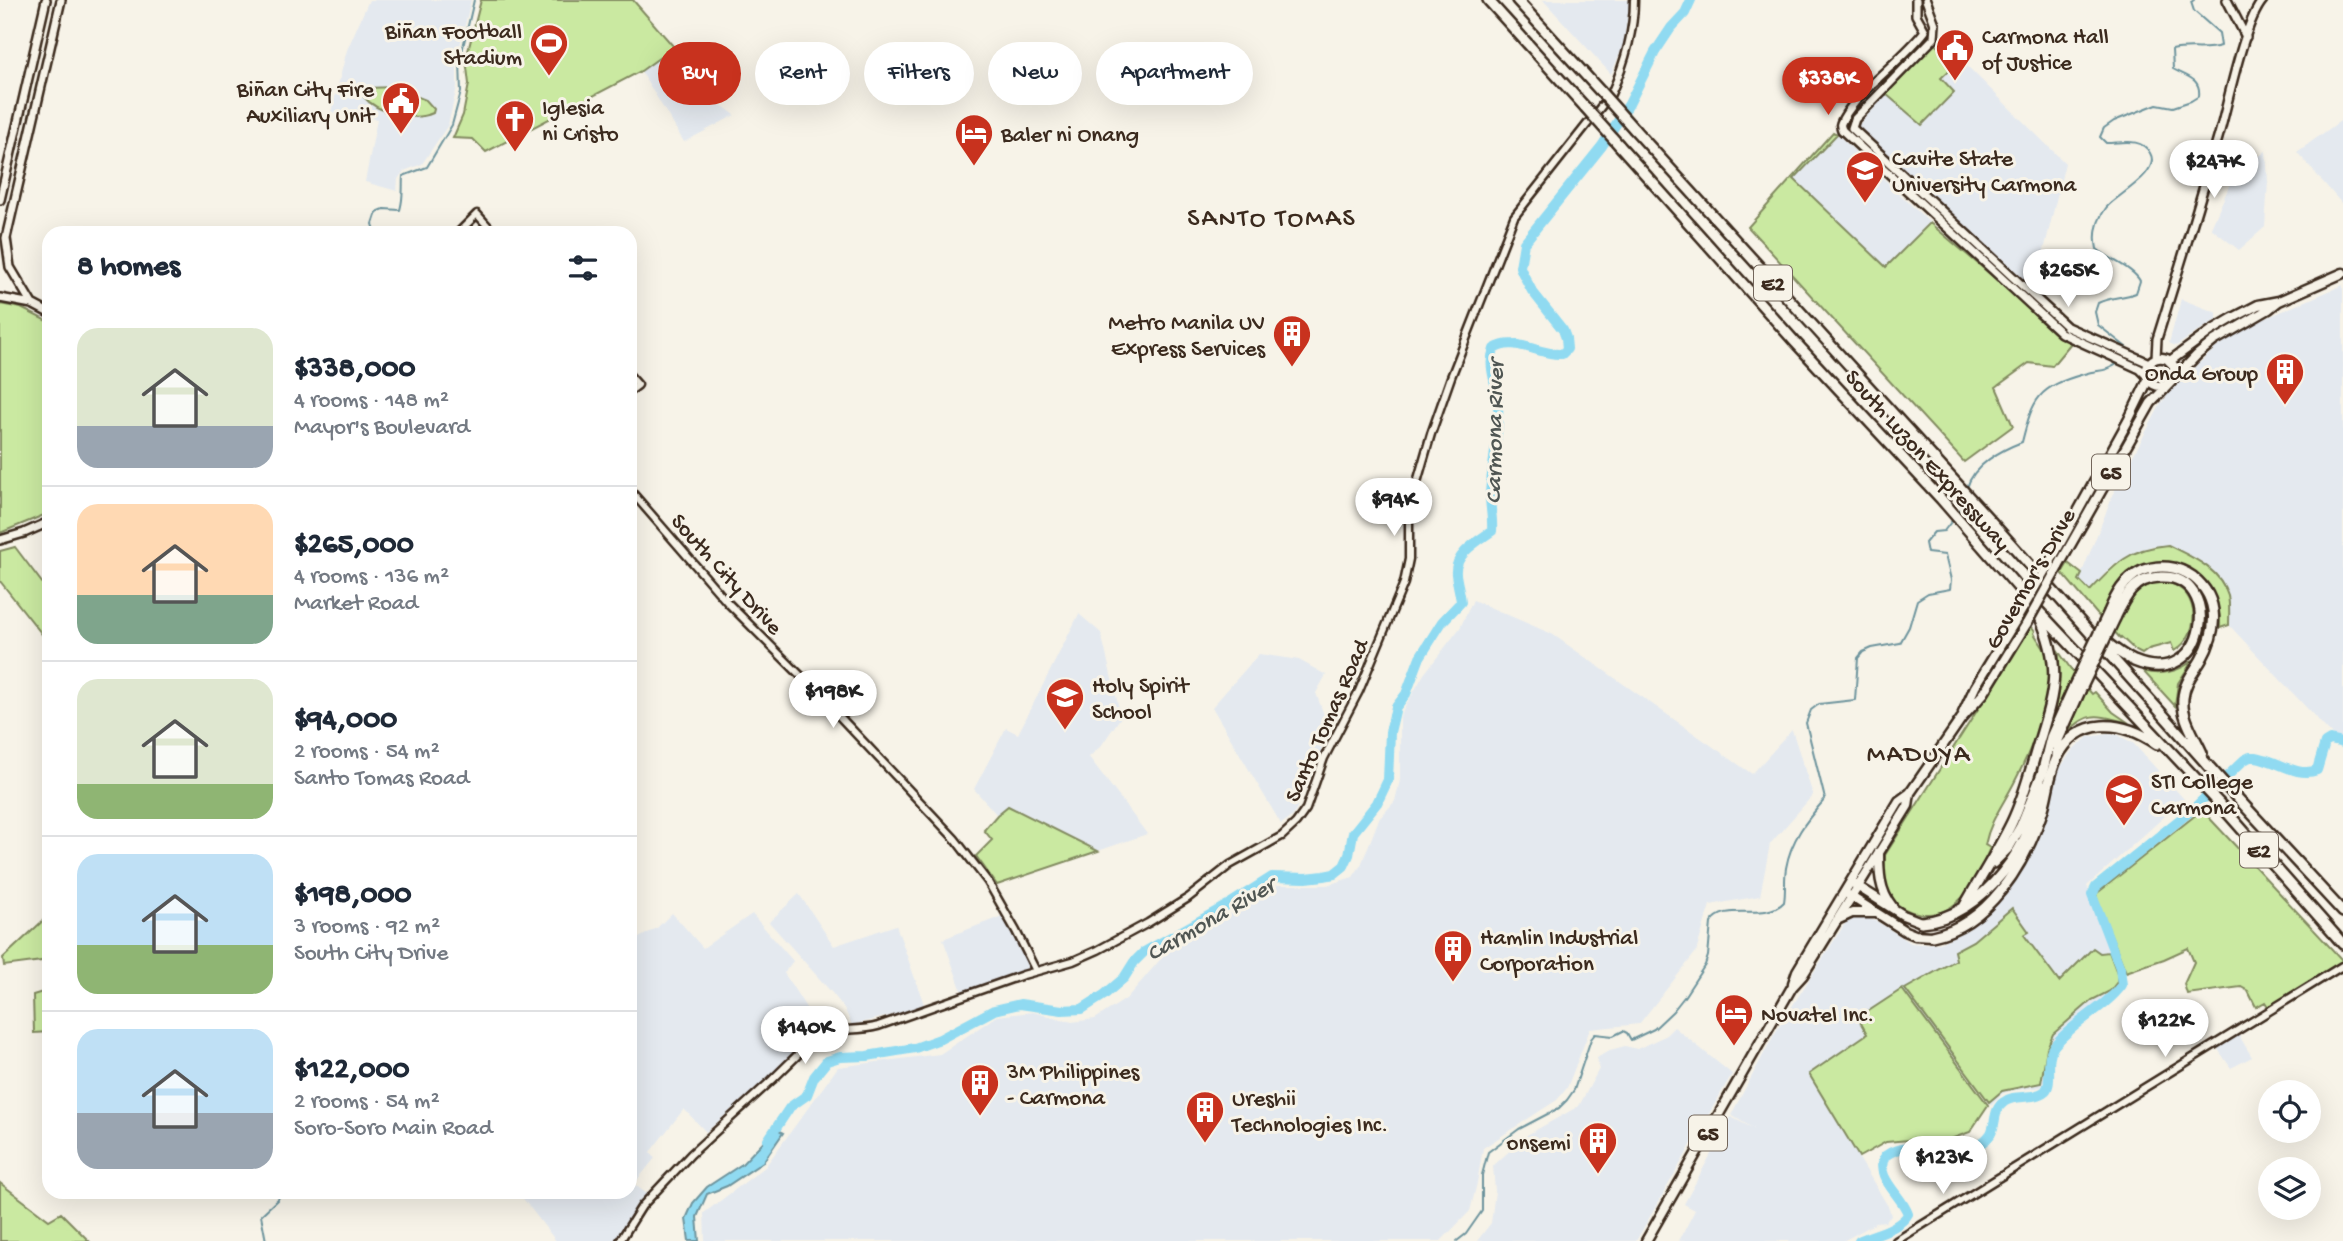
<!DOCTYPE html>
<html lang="en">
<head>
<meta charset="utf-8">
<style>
	:root { --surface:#fff; --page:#f2f2f3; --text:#1f2937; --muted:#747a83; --line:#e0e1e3; --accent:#c8321e }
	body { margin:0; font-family:"Gochi Hand",sans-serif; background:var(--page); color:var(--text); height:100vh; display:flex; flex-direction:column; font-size:26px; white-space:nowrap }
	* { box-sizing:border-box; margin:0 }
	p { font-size:23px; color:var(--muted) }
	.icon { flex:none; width:38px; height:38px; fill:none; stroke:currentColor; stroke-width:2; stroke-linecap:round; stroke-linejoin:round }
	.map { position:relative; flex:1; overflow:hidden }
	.side { position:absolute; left:42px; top:226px; width:595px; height:973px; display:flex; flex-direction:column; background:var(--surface); border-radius:21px; box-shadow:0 7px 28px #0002 }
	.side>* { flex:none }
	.guide { position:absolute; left:658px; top:42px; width:665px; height:63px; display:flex; gap:14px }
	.controls { position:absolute; left:2258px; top:1080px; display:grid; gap:14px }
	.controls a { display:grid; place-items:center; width:63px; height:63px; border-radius:50%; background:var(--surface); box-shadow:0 7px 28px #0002; font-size:35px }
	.price { position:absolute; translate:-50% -60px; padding:0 16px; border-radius:24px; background:#fff; color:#222; font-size:23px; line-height:46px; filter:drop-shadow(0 2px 4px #0008) }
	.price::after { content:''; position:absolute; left:50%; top:42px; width:21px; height:16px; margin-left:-10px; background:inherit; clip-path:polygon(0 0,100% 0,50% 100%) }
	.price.selected { background:var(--accent); color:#fff }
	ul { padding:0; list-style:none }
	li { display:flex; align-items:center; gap:21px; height:175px; padding:0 35px }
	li+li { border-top:2px solid var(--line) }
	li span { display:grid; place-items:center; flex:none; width:196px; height:140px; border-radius:21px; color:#555 }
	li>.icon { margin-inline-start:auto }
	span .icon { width:84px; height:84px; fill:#fffc; stroke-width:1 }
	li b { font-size:30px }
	h2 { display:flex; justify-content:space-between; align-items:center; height:84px; padding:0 35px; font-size:30px }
	.chip { padding:0 24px; border-radius:32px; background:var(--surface); box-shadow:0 7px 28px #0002; font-size:24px; line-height:63px }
	.chip.selected { background:var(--accent); color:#fff }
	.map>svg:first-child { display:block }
	.built { fill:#e4e9ef }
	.green { fill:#cae9a1; stroke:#828a60; stroke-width:2 }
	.water { fill:#90daf1; stroke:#6e949d; stroke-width:2 }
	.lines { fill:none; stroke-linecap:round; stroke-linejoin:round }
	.stream { stroke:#6e949d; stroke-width:2 }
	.river { stroke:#90daf1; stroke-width:10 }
	.tertiary-casing { stroke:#3b2a1e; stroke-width:11 }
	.secondary-casing { stroke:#3b2a1e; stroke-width:12 }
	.trunk-casing { stroke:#3b2a1e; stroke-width:13 }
	.motorway-casing { stroke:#3b2a1e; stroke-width:14 }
	.tertiary { stroke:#f7f3e8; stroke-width:6 }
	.secondary { stroke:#f7f3e8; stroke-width:7 }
	.trunk { stroke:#f7f3e8; stroke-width:8 }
	.motorway { stroke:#f7f3e8; stroke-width:9 }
	.trunk-bridge-casing { stroke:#3b2a1e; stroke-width:13; stroke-linecap:butt }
	.motorway-bridge-casing { stroke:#3b2a1e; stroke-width:14; stroke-linecap:butt }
	.trunk-bridge { stroke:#f7f3e8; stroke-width:8 }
	.motorway-bridge { stroke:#f7f3e8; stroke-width:9 }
	.labels { text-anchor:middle; stroke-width:6; stroke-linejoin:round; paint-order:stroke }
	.shield { fill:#f7f3e8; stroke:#73665b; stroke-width:2 }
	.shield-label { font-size:21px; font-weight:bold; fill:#3b2a1e }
	.poi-label { font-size:23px; fill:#3b2a1e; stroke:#f7f3e8; text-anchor:start }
	.street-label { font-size:23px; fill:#3b2a1e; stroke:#f7f3e8 }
	.water-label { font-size:24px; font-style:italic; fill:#505653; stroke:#f7f3e8 }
	.quarter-label { font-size:26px; letter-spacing:2px; fill:#3b2a1e; stroke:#f7f3e8 }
</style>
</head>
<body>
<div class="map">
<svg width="2343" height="1241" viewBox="0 0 2343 1241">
	<rect width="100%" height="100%" fill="#f7f3e8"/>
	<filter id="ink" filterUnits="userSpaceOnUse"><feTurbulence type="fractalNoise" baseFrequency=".0143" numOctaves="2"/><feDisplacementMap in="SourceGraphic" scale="14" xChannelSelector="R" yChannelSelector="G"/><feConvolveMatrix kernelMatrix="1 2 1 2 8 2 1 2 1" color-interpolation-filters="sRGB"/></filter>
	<g filter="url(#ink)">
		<!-- built -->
		<path class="built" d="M 369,0 L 471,0 L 457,58 L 457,87 L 448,125 L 422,164 L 404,171 L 398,179 L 397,191 L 365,182 L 377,119 L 331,112 L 347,50 Z
			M 1543,0 L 1630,0 L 1623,47 L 1611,74 Z
			M 1938,37 L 2065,163 L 2034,292 L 1855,129 Z
			M 674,47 L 720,104 L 735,115 L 684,142 L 641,71 Z
			M 2343,119 L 2343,205 L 2297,152 Z
			M 1837,134 L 1930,223 L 1887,267 L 1794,179 Z
			M 2266,151 L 2268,182 L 2265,227 L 2239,250 L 2211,228 L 2234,175 Z
			M 2343,285 L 2343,741 L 2332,735 L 2229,625 L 2228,597 L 2221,583 L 2152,546 L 2138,551 L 2113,565 L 2089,591 L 2079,580 L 2117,485 L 2161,404 L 2174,386 L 2217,347 L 2248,326 Z
			M 2181,299 L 2217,313 L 2217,319 L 2176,346 L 2169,343 Z
			M 1473,600 L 1552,634 L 1752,774 L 1792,730 L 1813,795 L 1770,844 L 1760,896 L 1710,905 L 1696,952 L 1639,1024 L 1590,1029 L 1567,1088 L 1557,1100 L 1483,1148 L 1477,1183 L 1470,1211 L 1441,1241 L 705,1241 L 704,1213 L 765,1167 L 838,1067 L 940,1054 L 997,1016 L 1033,1012 L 1072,1022 L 1095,1019 L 1126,999 L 1166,953 L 1277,885 L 1327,885 L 1353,877 L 1361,865 L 1379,819 L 1395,801 L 1400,780 L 1400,716 L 1424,674 L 1460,628 Z
			M 1079,614 L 1101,633 L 1121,717 L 1101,746 L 1089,757 L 1147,834 L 1098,851 L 1009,807 L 997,815 L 974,789 L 1006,728 L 1018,734 Z
			M 1259,654 L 1299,660 L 1326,675 L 1316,693 L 1324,715 L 1321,752 L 1293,816 L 1281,824 L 1212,707 Z
			M 2109,734 L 2118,735 L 2133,743 L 2184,799 L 2087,886 L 2119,974 L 2119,985 L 2052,1042 L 2048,1051 L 2044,1081 L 2041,1087 L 2009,1091 L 2002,1094 L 1991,1105 L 1901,989 L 1858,1018 L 1868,1034 L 1809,1075 L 1889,1208 L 1891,1216 L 1885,1222 L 1876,1223 L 1843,1241 L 1679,1241 L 1695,1210 L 1684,1204 L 1731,1117 L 1754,1129 L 1731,1115 L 1775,1033 L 1844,925 L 1850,920 L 1862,916 L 1878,922 L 1911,943 L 1921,944 L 1940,943 L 1969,929 L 1990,907 L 2029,860 L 2043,823 L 2059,770 L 2070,753 L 2088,737 Z
			M 799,894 L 834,946 L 896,925 L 925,1007 L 852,1025 L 844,1008 L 833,994 L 769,922 Z
			M 672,913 L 703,948 L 752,914 L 793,961 L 784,973 L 820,1030 L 811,1036 L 775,1072 L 706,1132 L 684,1109 L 650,1152 L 655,1158 L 634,1184 L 648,1195 L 617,1241 L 556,1241 L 518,1192 L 630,1192 L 630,943 L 657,928 Z
			M 1005,915 L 1031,968 L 963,994 L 943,939 Z
			M 1674,1027 L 1732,1074 L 1636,1241 L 1477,1241 L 1491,1223 L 1495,1191 L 1493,1166 L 1527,1135 L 1579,1106 L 1599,1069 L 1597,1058 L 1610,1050 L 1625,1046 L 1637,1049 L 1665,1036 Z
			M 2237,1032 L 2252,1057 L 2231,1068 L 2215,1045 Z"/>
		<!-- green -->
		<path class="green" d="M 481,0 L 633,0 L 674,47 L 641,71 L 486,152 L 473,139 L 453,138 L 463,115 L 469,84 L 466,59 Z
			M 1935,43 L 1955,65 L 1941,78 L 1954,92 L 1922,125 L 1886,94 Z
			M 393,87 L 426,100 L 434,109 L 433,113 C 413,122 377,113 363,96 L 364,90 L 368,88 Z
			M 1833,132 L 1837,134 L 1794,179 L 1886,267 L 1930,223 L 2071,343 L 2052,366 L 2029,363 L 1996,387 L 2013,426 L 1964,462 L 1748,227 Z
			M 0,304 L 21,308 L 49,322 L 49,513 L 0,533 Z
			M 2168,545 C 2192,557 2220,568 2228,596 C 2230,605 2229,616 2229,625 L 2220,628 C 2223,574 2161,539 2121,580 C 2111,590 2107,607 2102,620 L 2062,573 L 2068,563 L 2082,574 L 2079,580 L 2090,591 C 2115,564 2130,548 2168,545 Z
			M 15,547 L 49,592 L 49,643 L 0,581 L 0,551 Z
			M 2160,582 C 2198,582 2205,633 2174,651 L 2171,643 L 2149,649 L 2142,654 L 2136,651 L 2121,637 L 2120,638 L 2113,630 C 2126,607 2132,587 2160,582 Z
			M 2031,626 L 2035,631 L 2034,633 C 2038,641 2046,649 2047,656 C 2056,694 2032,748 2015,781 C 2004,803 1990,820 1985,845 L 1990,848 C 1980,870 1972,893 1951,907 C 1934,919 1904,915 1891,898 C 1882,887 1884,868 1885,855 Z
			M 2059,652 L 2075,675 L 2046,733 L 2059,686 Z
			M 2193,660 L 2178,683 L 2175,706 L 2143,671 C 2160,676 2179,672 2193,660 Z
			M 2086,687 L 2092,694 L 2095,692 L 2113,712 L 2129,723 C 2097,715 2088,709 2063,737 Z
			M 1008,806 L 1098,851 L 997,885 L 976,856 L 992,840 L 984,830 L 997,815 Z
			M 2202,810 L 2343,961 L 2269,1008 L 2265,1002 L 2256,1007 L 2248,991 L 2241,987 L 2187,994 L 2184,984 L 2194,962 L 2188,948 L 2164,959 L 2126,972 L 2098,902 L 2096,894 Z
			M 2012,908 L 2029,932 L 2024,935 L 2059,982 L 2093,948 L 2100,953 L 2109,952 L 2117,973 L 2117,982 L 2110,991 L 2092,1000 L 2053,1034 L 2047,1048 L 2041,1083 L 2002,1091 L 1989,1102 L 1905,989 L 1956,960 L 1954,951 L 1973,941 Z
			M 49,915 L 49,960 L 4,966 L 3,958 Z
			M 1902,989 L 1988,1105 L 1970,1132 L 1940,1143 L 1909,1140 L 1886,1142 L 1859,1157 L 1809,1074 L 1867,1034 L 1858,1018 Z
			M 49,990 L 49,1032 L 34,1033 L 33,995 Z
			M 0,1183 L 49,1220 L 61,1213 L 89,1241 L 0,1241 Z"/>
		<!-- water -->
		<path class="water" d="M 775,1129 L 783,1133 L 763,1162 L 727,1186 L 707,1194 L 697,1217 L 699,1241 L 689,1241 L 686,1219 L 693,1203 L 707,1187 L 742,1164 Z"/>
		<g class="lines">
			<!-- stream -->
			<path class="stream" d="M 376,233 L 373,224 L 377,212 L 384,209 L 400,210 C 404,196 402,190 403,176 L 427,167 L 452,125 L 461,92 L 460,60 L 474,0
				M 2124,350 L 2126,347 L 2098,325 L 2095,312 L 2098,303 C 2110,297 2123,298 2136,293 L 2140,281 C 2133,268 2110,260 2097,249 C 2094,235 2097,220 2106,208 C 2116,195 2162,173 2150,153 C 2141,137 2122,143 2106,143 L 2100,137 L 2104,128 L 2114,121 L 2157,104 L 2173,107 L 2191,101 L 2199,96 C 2201,78 2187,77 2173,69 L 2172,50 C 2188,46 2205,51 2221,46 L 2219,33 L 2194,11 L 2191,2 L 2194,0
				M 1967,488 C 1973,465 2001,450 2022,442 C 2033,398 2038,387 2084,374 C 2101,369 2104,373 2120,362
				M 1957,514 L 1963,506 L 1965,497
				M 266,1241 L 261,1215 L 278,1199 L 281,1192
				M 1457,1241 L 1466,1234 L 1482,1211 L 1482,1175 L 1488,1152 L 1519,1129 L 1559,1108 L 1567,1100 L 1574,1090 L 1591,1039 L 1595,1034 L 1613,1036 L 1623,1031 L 1627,1033 L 1631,1040 L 1654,1029 L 1673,1011 L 1684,997 L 1705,965 L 1708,956 L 1711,923 C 1725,900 1764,923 1784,902 C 1786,891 1784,879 1786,868 C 1791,839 1807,820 1825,799 L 1806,723 L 1811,710 L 1819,704 L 1855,700 L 1858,658 L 1863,652 L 1872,648 L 1900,643 L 1909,627 L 1917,600 L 1928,593 L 1950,589 L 1951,580 L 1945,555 L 1927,553 L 1925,543 L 1934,532 L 1944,531 L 1954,518"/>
			<!-- river -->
			<path class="river" d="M 768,1140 L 790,1107 L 807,1095 L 814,1077 L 827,1061 L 840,1057 L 867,1056 L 915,1048 L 940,1039 L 994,1010 L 1020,1004 L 1062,1010 L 1082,1009 L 1104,995 L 1124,978 L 1134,962 L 1144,952 L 1231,903 L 1272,877 L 1306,878 L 1324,876 L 1334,874 L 1344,866 L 1349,855 L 1353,833 L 1377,803 L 1388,780 L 1390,732 L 1396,707 L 1406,694 L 1420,657 L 1442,622 L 1461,602 C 1460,592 1457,583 1456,574 C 1454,554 1478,541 1492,531 C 1493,519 1490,507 1490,494 C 1492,463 1500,433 1498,402 C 1497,383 1487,367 1494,349 C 1515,335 1539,356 1562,354 L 1567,349 L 1566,338 L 1563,330 L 1532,291 L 1523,274 L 1520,267 L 1524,243 L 1602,146 L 1629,104 L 1655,52 L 1671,28 L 1685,13 L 1691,0
				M 1859,1241 C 1873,1234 1900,1229 1908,1214 C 1902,1195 1873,1177 1885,1156 C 1913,1136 1939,1163 1967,1150 C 1975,1147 1985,1142 1990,1135 C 1997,1125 1992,1110 2004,1102 C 2015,1093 2033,1101 2045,1091 C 2054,1083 2044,1059 2054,1046 C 2073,1022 2104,1009 2122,985 L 2120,968 L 2092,895 L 2096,887 L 2193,809 L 2244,760 L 2250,757 L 2256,757 C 2276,760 2297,778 2317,770 L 2325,743 L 2330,740 L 2343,743"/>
			<!-- tertiary casing -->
			<g class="tertiary-casing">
				<path id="tertiary" d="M 458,233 L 477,214 L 494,233
					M 630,376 L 638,385 L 630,391
					M 630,490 L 728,603 L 808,683 L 955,839 L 988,882 L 1016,931 L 1036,971
					M 620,1241 L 642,1206 L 691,1154 L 772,1080 L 818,1035 C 834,1027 859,1032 878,1026 L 1023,975 L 1073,961 L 1098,950 L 1148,923 L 1188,898 L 1230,865 L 1282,836 L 1296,823 L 1306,809 L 1324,758 L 1359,691 L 1404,583 L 1409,559 L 1409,510 L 1431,434 L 1451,377 L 1514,217 L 1611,94 C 1624,65 1634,31 1634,0
					M 1896,1241 L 2342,966 L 2343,968"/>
			</g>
			<!-- secondary casing -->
			<g class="secondary-casing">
				<path id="secondary" d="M 1916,0 L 1916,15 L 1925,31 C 1902,61 1861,87 1843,119 C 1840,125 1840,124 1842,130 L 2061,333 L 2140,369 L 2146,375
					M 1926,0 L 1935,24 L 1934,38 L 1855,119 L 1852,128 L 2067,327 L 2149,363
					M 2227,0 L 2246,37
					M 0,200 L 46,0
					M 0,298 L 32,304 L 49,313
					M 32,304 L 10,267 L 6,238 L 61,0
					M 2156,358 L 2157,339 C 2178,272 2199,205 2218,138 C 2228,105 2243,23 2263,0
					M 0,540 L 24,533 L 49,522"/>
			</g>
			<!-- trunk casing -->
			<g class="trunk-casing">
				<path id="trunk" d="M 2170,361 L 2211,331 L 2233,318 L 2258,305 L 2279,301 L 2343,273
					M 2168,384 C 2157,389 2149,384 2146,373 C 2147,361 2156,355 2167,359 L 2174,366 L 2174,377
					M 2051,560 L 2128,421 L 2148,380
					M 2058,567 L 2151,403 L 2197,355 L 2214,341 L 2269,309 L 2279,301
					M 1963,713 L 1975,687 L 2019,615
					M 1879,852 C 1879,871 1879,890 1892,906
					M 1854,884 L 1903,915 L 1921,922
					M 1847,894 L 1905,931 L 1915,935 L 1932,936
					M 1837,920 L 1852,913 L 1875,913
					M 1793,983 L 1797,971 L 1899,801 L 1910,793 L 1961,719 L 1984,693 L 2027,623
					M 1646,1241 L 1792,987 L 1803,975 L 1908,806 L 1910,793"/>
			</g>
			<!-- motorway casing -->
			<g class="motorway-casing">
				<path id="motorway" d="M 1488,0 L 1585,107
					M 1517,0 L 1600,91
					M 1634,129 L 1988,518 L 2229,789 L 2343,912
					M 1619,145 L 1795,342 L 1941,499 L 2035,607 L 2218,802 L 2343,944
					M 2109,612 C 2116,595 2124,579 2142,571 C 2159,564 2178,566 2193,577 C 2221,599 2217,632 2201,660 C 2194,672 2184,683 2183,698 C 2181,717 2195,737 2202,753
					M 2103,640 C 2113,648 2123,656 2134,661 C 2209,692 2224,573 2160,577 C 2134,578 2125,597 2115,618
					M 2057,756 L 2058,740 L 2080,691
					M 1993,863 L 2009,847 L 2021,826 L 2042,774 L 2051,737 L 2074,686
					M 1964,907 C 1980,878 1998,851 2012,822 C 2024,797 2030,772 2038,745 C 2054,692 2063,669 2039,615
					M 1921,922 C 1982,919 2038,839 2041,783
					M 1932,936 C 1988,925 2024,865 2041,815 C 2048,797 2048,775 2057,758 C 2079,715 2122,720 2157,744"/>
			</g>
			<!-- tertiary -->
			<use href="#tertiary" class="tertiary"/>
			<!-- secondary -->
			<use href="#secondary" class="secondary"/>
			<!-- trunk -->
			<use href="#trunk" class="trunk"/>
			<!-- motorway -->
			<use href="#motorway" class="motorway"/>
			<!-- trunk-bridge casing -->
			<g class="trunk-bridge-casing">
				<path id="trunk-bridge" d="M 2019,615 L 2051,560
					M 2027,623 L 2058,567"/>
			</g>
			<!-- motorway-bridge casing -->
			<g class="motorway-bridge-casing">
				<path id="motorway-bridge" d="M 1600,91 L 1634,129
					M 1585,107 L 1619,145
					M 2074,686 L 2109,612
					M 2080,691 L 2115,618"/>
			</g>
			<!-- trunk-bridge -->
			<use href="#trunk-bridge" class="trunk-bridge"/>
			<!-- motorway-bridge -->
			<use href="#motorway-bridge" class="motorway-bridge"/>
		</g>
	</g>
	<!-- icons -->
	<defs>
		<g id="stadium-pin" transform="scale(2.0125)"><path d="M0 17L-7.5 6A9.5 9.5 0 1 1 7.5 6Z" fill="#c8321e" stroke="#f7f3e8"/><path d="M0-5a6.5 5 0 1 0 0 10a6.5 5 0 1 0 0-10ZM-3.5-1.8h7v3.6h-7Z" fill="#fff"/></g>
		<g id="civic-pin" transform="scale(2.0125)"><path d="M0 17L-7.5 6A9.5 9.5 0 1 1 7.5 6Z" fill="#c8321e" stroke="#f7f3e8"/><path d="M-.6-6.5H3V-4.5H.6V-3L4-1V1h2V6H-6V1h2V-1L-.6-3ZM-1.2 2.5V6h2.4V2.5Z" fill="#fff"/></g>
		<g id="church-pin" transform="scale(2.0125)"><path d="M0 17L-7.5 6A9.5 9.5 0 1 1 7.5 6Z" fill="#c8321e" stroke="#f7f3e8"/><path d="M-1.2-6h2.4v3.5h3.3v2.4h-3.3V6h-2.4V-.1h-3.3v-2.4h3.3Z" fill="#fff"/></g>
		<g id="hotel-pin" transform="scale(2.0125)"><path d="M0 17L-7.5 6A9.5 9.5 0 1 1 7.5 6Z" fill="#c8321e" stroke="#f7f3e8"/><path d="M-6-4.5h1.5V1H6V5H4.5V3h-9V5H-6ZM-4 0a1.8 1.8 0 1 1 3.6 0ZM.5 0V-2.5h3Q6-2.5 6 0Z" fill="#fff"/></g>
		<g id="university-pin" transform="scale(2.0125)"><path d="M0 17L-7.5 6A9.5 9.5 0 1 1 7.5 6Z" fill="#c8321e" stroke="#f7f3e8"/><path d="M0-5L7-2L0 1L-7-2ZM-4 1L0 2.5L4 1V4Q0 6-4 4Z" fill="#fff"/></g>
		<g id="building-pin" transform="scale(2.0125)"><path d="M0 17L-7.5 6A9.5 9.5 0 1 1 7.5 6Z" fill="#c8321e" stroke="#f7f3e8"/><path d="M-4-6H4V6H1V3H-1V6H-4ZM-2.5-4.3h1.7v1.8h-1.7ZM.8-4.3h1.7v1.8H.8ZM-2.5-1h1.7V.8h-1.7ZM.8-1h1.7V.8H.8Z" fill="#fff"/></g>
		<g id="school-pin" transform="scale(2.0125)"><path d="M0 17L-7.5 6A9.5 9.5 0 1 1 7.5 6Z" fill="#c8321e" stroke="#f7f3e8"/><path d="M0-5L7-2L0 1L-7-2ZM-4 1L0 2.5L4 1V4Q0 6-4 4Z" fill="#fff"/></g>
	</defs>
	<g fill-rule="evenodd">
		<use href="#stadium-pin" x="549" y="43"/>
		<use href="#civic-pin" x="1955" y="48"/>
		<use href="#civic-pin" x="401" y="101"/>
		<use href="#church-pin" x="515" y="119"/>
		<use href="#hotel-pin" x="974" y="133"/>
		<use href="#university-pin" x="1865" y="170"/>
		<use href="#building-pin" x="1292" y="334"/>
		<use href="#building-pin" x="2285" y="372"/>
		<use href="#school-pin" x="1065" y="697"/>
		<use href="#university-pin" x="2124" y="793"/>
		<use href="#building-pin" x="1453" y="949"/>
		<use href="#hotel-pin" x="1734" y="1013"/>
		<use href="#building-pin" x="980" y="1083"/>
		<use href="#building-pin" x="1205" y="1110"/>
		<use href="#building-pin" x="1598" y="1141"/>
	</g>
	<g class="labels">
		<!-- shield labels -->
		<g class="shield">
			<rect x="1754" y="265.5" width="38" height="35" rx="5"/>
			<rect x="2092" y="454.5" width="38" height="35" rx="5"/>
			<rect x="2240" y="832.5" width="38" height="35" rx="5"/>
			<rect x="1689" y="1115.5" width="38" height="35" rx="5"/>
		</g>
		<g class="shield-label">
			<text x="1773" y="290">E2</text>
			<text x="2111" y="479">65</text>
			<text x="2259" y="857">E2</text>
			<text x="1708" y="1140">65</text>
		</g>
		<!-- poi labels -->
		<g class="poi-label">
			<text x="522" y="38" text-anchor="end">Biñan Football<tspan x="522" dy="26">Stadium</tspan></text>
			<text x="1982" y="43">Carmona Hall<tspan x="1982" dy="26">of Justice</tspan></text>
			<text x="374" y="96" text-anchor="end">Biñan City Fire<tspan x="374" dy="26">Auxiliary Unit</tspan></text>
			<text x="542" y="114">Iglesia<tspan x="542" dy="26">ni Cristo</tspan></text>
			<text x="1001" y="141">Baler ni Onang</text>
			<text x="1892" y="165">Cavite State<tspan x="1892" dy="26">University Carmona</tspan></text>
			<text x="1265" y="329" text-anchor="end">Metro Manila UV<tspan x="1265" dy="26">Express Services</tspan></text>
			<text x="2258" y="380" text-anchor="end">Onda Group</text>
			<text x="1092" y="692">Holy Spirit<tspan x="1092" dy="26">School</tspan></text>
			<text x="2151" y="788">STI College<tspan x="2151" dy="26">Carmona</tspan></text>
			<text x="1480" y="944">Hamlin Industrial<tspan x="1480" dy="26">Corporation</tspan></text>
			<text x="1761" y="1021">Novatel Inc.</text>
			<text x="1007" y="1078">3M Philippines<tspan x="1007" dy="26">- Carmona</tspan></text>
			<text x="1232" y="1105">Ureshii<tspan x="1232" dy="26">Technologies Inc.</tspan></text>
			<text x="1571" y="1149" text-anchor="end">onsemi</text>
		</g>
		<!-- street labels -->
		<g class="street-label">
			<text transform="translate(1929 459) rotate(48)" y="8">South Luzon Expressway</text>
			<text transform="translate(728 573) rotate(48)" y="8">South City Drive</text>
			<text transform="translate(2029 578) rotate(-60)" y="8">Governor's Drive</text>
			<text transform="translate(1325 720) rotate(-66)" y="8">Santo Tomas Road</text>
		</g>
		<!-- water labels -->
		<g class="water-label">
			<text transform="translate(1493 432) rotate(-89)" y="8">Carmona River</text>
			<text transform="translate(1210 918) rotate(-30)" y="8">Carmona River</text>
		</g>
		<!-- quarter labels -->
		<g class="quarter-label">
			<text x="1272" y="225">SANTO TOMAS</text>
			<text x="1919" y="761">MADUYA</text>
		</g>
	</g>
</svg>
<div class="controls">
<a><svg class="icon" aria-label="locate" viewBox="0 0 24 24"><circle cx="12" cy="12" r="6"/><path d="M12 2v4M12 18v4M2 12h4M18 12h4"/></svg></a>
<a><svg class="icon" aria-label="layers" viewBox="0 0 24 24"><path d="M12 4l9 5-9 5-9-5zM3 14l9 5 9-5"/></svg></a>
</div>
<b class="price selected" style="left:1828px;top:117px">$338K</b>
<b class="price" style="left:2214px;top:200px">$247K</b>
<b class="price" style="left:2068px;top:309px">$265K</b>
<b class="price" style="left:1394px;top:538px">$94K</b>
<b class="price" style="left:833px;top:730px">$198K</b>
<b class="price" style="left:2165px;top:1059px">$122K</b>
<b class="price" style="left:805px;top:1066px">$140K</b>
<b class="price" style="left:1943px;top:1196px">$123K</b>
<div class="guide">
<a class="chip selected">Buy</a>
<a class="chip">Rent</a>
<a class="chip">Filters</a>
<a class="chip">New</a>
<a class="chip">Apartment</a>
</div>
<section class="side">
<h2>8 homes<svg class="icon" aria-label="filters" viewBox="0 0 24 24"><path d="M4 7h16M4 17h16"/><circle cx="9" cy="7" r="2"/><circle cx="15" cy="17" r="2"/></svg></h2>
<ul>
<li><span style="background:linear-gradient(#dfe7d0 70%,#9aa5b1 0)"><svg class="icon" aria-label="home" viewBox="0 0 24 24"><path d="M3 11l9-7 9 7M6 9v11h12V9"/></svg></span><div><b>$338,000</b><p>4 rooms · 148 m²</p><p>Mayor's Boulevard</p></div></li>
<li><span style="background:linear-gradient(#ffd9b3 65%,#7fa58c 0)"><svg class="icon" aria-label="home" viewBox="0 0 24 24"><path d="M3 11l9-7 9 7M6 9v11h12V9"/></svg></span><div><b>$265,000</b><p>4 rooms · 136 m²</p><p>Market Road</p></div></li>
<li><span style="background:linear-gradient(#dfe7d0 75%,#8fb573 0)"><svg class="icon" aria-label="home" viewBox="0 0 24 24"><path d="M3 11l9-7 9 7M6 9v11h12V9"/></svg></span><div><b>$94,000</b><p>2 rooms · 54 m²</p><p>Santo Tomas Road</p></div></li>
<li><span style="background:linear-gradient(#bfe0f5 65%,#8fb573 0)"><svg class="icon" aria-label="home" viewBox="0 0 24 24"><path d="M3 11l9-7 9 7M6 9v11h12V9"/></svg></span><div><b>$198,000</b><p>3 rooms · 92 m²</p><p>South City Drive</p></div></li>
<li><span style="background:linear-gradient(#bfe0f5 60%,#9aa5b1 0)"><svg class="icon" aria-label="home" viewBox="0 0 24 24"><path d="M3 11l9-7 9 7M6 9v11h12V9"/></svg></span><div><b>$122,000</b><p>2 rooms · 54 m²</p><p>Soro-Soro Main Road</p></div></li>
</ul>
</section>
</div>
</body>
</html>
